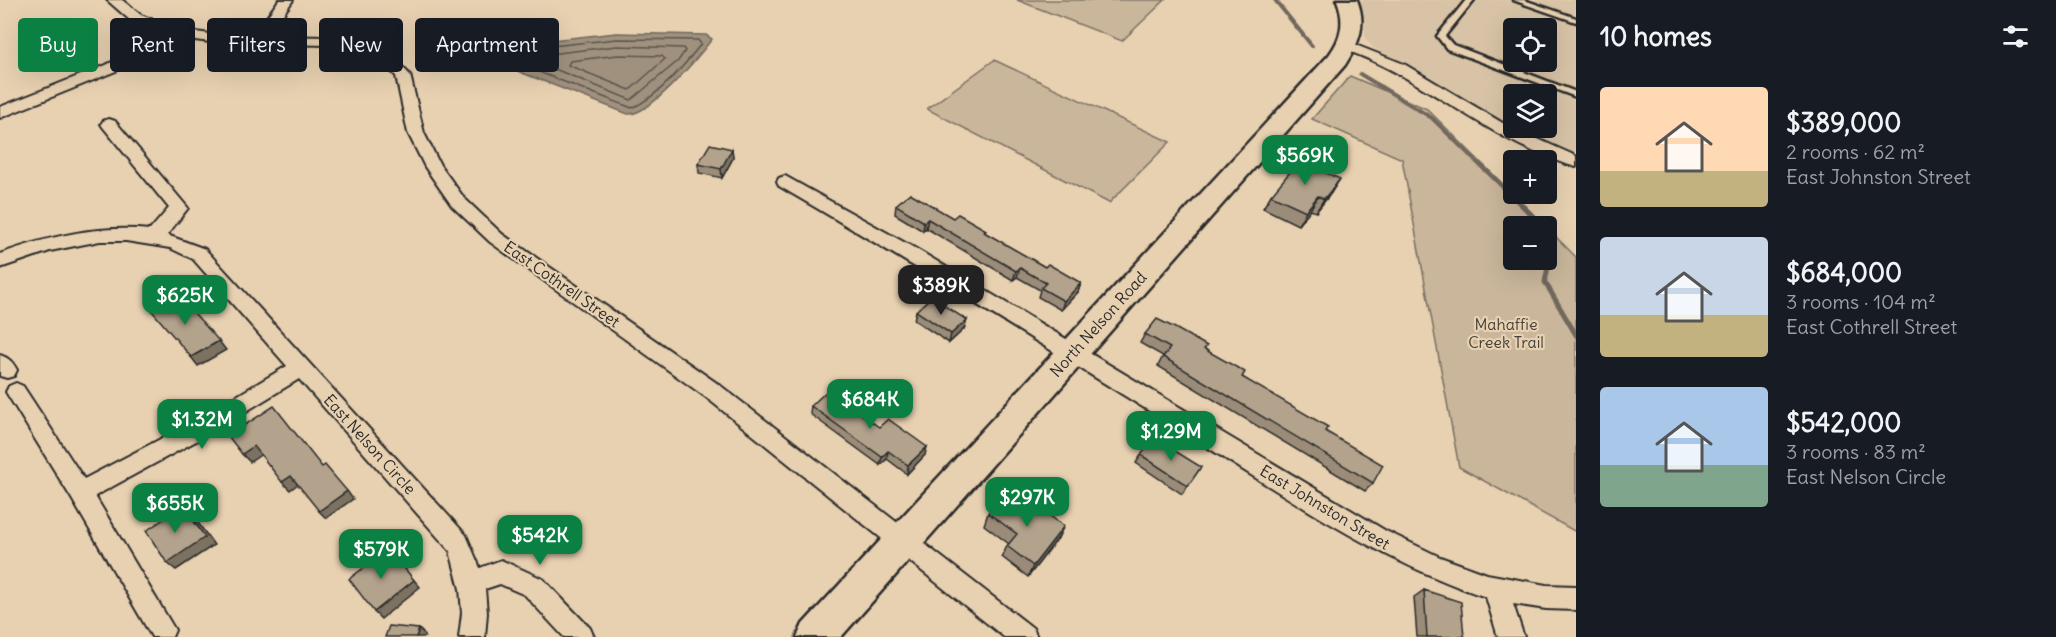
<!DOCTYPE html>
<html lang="en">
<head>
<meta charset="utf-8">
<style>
	:root { --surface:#171b24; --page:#242831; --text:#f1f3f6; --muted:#9ea1a6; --accent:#0b8043 }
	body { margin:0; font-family:Delius,sans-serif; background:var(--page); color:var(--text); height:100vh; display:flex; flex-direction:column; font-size:22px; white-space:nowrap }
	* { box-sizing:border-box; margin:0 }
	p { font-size:20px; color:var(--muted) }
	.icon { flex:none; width:33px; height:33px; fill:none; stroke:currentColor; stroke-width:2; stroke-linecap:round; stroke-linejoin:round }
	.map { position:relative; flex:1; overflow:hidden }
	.sheet { display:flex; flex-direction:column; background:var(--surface); width:480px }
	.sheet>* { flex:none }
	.hud { position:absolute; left:18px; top:18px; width:570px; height:54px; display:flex; gap:12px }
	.fabs { position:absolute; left:1503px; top:18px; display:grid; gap:12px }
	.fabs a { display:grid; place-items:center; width:54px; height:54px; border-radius:6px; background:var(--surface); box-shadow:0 6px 24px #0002; font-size:30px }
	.price { position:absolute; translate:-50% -51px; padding:0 14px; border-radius:12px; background:var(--accent); color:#fff; font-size:20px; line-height:39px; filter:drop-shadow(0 2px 3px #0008) }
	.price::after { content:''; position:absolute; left:50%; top:36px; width:18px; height:14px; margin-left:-9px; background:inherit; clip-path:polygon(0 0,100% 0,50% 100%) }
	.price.current { background:#222; color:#fff }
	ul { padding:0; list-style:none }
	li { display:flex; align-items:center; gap:18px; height:150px; padding:0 24px }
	li span { display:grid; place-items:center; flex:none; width:168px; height:120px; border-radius:6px; color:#555 }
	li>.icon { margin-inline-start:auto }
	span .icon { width:72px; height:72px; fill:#fffc; stroke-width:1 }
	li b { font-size:26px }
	h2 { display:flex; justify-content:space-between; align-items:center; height:72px; padding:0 24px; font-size:26px }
	.tag { padding:0 21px; border-radius:6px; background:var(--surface); box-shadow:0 6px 24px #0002; font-size:21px; line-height:54px }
	.tag.current { background:var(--accent); color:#fff }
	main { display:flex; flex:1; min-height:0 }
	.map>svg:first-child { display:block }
	.built { fill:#d8c3a6; fill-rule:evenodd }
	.green { fill:#c9b69b; stroke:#7a7063; stroke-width:1.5 }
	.water { fill:#a0917e; stroke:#71685d; stroke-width:1.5 }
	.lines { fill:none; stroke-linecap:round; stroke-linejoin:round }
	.shore { stroke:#5a544c; stroke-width:1.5 }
	.stream-far1 { stroke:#71685d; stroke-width:4 }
	.stream { stroke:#71685d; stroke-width:5 }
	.lane-casing { stroke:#2b2b2b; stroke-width:5 }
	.street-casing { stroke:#2b2b2b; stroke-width:4 }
	.secondary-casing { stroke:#2b2b2b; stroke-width:5 }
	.lane { fill:#e8d1b1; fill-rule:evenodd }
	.street { fill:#e8d1b1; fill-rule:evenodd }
	.secondary { fill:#e8d1b1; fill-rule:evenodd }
	.wall { fill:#9a8c78; stroke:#2b2b2b; stroke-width:1.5 }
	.shaded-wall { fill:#7d7262; stroke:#2b2b2b; stroke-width:1.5 }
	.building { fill:#b3a38c; stroke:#2b2b2b; stroke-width:1.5 }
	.labels { text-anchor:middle; stroke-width:4.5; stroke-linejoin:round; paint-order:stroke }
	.street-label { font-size:16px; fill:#2b2b2b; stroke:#e8d1b1 }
	.park-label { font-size:16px; fill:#43403c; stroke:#e8d1b1 }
</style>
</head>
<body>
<main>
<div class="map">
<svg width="1576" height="637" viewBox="0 0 1576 637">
	<rect width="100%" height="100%" fill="#e8d1b1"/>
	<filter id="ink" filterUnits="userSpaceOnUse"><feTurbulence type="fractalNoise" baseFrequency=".0167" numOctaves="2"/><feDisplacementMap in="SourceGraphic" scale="12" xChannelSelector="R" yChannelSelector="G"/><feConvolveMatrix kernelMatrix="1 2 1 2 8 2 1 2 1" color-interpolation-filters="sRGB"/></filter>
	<g filter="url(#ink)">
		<!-- built -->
		<path class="built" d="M 1357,0 L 1576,0 L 1576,158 L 1531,139 L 1492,118 L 1434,79 L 1373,48 L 1365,38 L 1365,22 ZM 1514,28 L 1546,28 L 1546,62 L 1514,62 ZM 1514,94 L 1546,94 L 1546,128 L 1514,128 Z"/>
		<!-- green -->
		<path class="green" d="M 1017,0 L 1165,0 L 1122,41 Z
			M 994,60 L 1170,142 L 1109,203 L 927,109 Z
			M 1350,76 L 1427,109 L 1545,226 L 1514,226 L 1514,260 L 1546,260 L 1547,228 L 1576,257 L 1576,532 L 1459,467 L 1402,159 L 1312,119 Z"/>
		<!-- water -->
		<path class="water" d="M 616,33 L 706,35 L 712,39 C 698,57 651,115 628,114 L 512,69 L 457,52 L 459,50 Z"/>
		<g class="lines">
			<!-- shore -->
			<path class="shore" d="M 617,39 L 698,40 L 701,44 C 683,67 659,96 632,108 L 495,55 L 497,52 Z
				M 617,46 L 683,48 L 685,51 L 678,61 L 631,100 L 530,59 L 532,56 Z
				M 618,55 L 662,56 L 665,59 L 630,90 L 568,65 L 570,61 Z"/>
			<!-- stream-far1 -->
			<path class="stream-far1" d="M 1275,0 L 1312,46
				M 1360,74 L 1432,118 L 1485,170"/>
			<!-- stream -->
			<path class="stream" d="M 1484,168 L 1543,226
				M 1546,230 L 1554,237 L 1545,282 L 1576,335"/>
			<!-- lane casing -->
			<g class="lane-casing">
				<path id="lane" d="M 1466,0 L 1474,0 L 1445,36 L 1453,45 L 1576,92 L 1576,97 L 1447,49 L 1437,36 Z
					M 1513,0 L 1524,0 L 1576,18 L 1576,22 Z"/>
			</g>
			<!-- street casing -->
			<g class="street-casing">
				<path id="street" d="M 107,0 L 122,0 L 141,15 L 180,30 L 218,35 L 254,35 L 279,0 L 293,0 L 268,36 L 328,37 L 368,44 L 390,54 L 410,75 L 424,133 L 440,165 L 464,198 L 502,234 L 721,386 L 1033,628 L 1037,637 L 1004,637 L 707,398 L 490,242 L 452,206 L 425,167 L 408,133 L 396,76 L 380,60 L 359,51 L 328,45 L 218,43 L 179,38 L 116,71 L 0,118 L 0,107 L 106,65 L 165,34 L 131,21 Z
					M 1348,42 L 1404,64 L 1506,125 L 1576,156 L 1576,167 C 1491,144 1426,77 1343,49 L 1341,46 L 1343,43 Z
					M 109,119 L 115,121 L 188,208 L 167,235 L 205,249 L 466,535 L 480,568 L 501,560 L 543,579 L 590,628 L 594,637 L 564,637 L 525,595 L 500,584 L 485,589 L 487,613 L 485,637 L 459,637 L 462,613 L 460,589 L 450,551 L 299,379 L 209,434 L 95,496 L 175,630 L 172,637 L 152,637 L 72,499 L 6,392 L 9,386 L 16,383 L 23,386 L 84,479 L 193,422 L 287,366 L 193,259 L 170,248 L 126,241 L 100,241 L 50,251 L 0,268 L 0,254 C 49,236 98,225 150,230 L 169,208 L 103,127 L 101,124 L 103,121 Z
					M 785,176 L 918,250 L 1386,531 L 1440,557 L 1487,574 L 1546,585 L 1576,586 L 1576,610 L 1546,609 L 1513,604 L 1524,637 L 1498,637 L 1486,597 C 1376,560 1281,493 1183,432 C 1049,349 915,265 779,186 L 777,182 L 779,178 Z
					M 0,355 C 9,358 13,362 17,370 L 14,376 L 7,378 L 0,376 Z"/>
			</g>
			<!-- secondary casing -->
			<g class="secondary-casing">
				<path id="secondary" d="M 1337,0 L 1357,0 C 1367,25 1359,43 1345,65 L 841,637 L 797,637 L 803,624 L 1329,55 C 1342,38 1345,21 1337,0 Z"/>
			</g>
			<!-- lane -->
			<use href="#lane" class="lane"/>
			<!-- street -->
			<use href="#street" class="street"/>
			<!-- secondary -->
			<use href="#secondary" class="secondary"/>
		</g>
		<!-- wall -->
		<path class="wall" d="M 732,149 L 733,158 L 722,178 L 699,173 L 698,164 Z
			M 1331,193 L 1316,212 L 1310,210 L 1298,225 L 1263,208 L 1271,195 Z
			M 896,205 L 953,218 L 986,230 L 985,233 L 1045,267 L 1081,283 L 1078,292 L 1061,310 L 1038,297 L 1040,290 L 1017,277 L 1013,280 L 926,228 L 923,231 L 895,214 Z
			M 916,311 L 967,320 L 964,329 L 949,343 L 914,320 Z
			M 1145,334 L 1205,349 L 1242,377 L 1325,431 L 1373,483 L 1365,491 L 1158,366 L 1163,356 L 1140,343 Z
			M 811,406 L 879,427 L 925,455 L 907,474 L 887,459 L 880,465 L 810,414 Z
			M 1141,455 L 1201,467 L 1182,494 L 1136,463 Z
			M 988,513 L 1058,538 L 1028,577 L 1002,557 L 1007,546 L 1009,544 L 984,525 Z
			M 1424,590 L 1464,637 L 1417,637 L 1414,597 Z"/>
		<!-- shaded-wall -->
		<path class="shaded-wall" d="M 732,149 L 733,158 L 722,178 L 721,169 Z
			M 1340,179 L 1331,193 L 1316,212 L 1324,199 Z
			M 1318,196 L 1310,210 L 1298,225 L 1306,211 Z
			M 928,219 L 926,228 L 923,231 L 924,222 Z
			M 1020,268 L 1017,277 L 1013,280 L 1016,271 Z
			M 1081,283 L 1078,292 L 1061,310 L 1064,301 Z
			M 967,320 L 964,329 L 949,343 L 951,334 Z
			M 219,341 L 226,350 L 198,366 L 191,357 Z
			M 254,446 L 262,454 L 250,462 L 242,454 Z
			M 927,447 L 925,455 L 907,474 L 908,465 Z
			M 888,451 L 887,459 L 880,465 L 882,457 Z
			M 291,476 L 298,484 L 290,490 L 282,482 Z
			M 347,491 L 353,499 L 326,518 L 319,511 Z
			M 183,506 L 192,514 L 214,545 L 176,570 L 167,563 Z
			M 1064,526 L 1058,538 L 1028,577 L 1033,566 Z
			M 414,580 L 420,587 L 381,619 L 374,612 Z
			M 419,629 L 425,635 L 425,637 L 416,637 Z"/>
		<!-- building -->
		<path class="building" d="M 710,144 L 732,149 L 721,169 L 698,164 Z
			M 1299,161 L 1340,179 L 1324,199 L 1318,196 L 1306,211 L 1271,195 Z
			M 910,193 L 953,218 L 958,214 L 986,230 L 984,232 L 1045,267 L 1048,264 L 1081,283 L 1064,301 L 1041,288 L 1046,283 L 1020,268 L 1016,271 L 928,219 L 924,222 L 896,205 Z
			M 179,296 L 219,341 L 191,357 L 152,311 Z
			M 931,297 L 967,320 L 951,334 L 916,311 Z
			M 1157,319 L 1175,328 L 1207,346 L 1204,349 L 1245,372 L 1242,377 L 1328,427 L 1325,431 L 1383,465 L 1373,483 L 1163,357 L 1170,348 L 1145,334 Z
			M 828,390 L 879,427 L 888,419 L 927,447 L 908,465 L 888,451 L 882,457 L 811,406 Z
			M 274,406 L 322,467 L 325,465 L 347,491 L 319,511 L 291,476 L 282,482 L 254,446 L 242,454 L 228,436 Z
			M 1154,438 L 1201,467 L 1188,486 L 1141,455 Z
			M 1003,496 L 1017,507 L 1025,498 L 1064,526 L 1033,566 L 1007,546 L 1017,534 L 988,513 Z
			M 183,506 L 205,537 L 167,563 L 146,531 Z
			M 389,549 L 414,580 L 374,612 L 349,579 Z
			M 1424,590 L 1461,602 L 1464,637 L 1427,637 Z
			M 389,626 L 419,629 L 416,637 L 385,637 Z"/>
	</g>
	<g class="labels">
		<!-- street labels -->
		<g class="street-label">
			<text transform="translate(562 284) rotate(35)" y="6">East Cothrell Street</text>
			<text transform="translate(1098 324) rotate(-48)" y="6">North Nelson Road</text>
			<text transform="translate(370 444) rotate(48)" y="6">East Nelson Circle</text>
			<text transform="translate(1325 507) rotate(31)" y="6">East Johnston Street</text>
		</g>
		<!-- park labels -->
		<g class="park-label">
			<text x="1506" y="330">Mahaffie<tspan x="1506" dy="18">Creek Trail</tspan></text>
		</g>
	</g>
</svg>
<div class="fabs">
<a><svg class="icon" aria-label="locate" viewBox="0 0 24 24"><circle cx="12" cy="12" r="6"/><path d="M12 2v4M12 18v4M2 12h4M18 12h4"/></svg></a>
<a><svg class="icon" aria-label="layers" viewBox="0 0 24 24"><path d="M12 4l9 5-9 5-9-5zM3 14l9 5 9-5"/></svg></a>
<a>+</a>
<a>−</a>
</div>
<b class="price" style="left:1305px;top:186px">$569K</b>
<b class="price current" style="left:941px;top:316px">$389K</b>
<b class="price" style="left:185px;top:326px">$625K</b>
<b class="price" style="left:870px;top:430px">$684K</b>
<b class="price" style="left:202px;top:450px">$1.32M</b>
<b class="price" style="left:1171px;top:462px">$1.29M</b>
<b class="price" style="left:1027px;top:528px">$297K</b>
<b class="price" style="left:175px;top:534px">$655K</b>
<b class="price" style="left:540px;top:566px">$542K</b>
<b class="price" style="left:381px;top:580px">$579K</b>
<div class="hud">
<a class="tag current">Buy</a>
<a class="tag">Rent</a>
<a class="tag">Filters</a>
<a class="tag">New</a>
<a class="tag">Apartment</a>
</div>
</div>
<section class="sheet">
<h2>10 homes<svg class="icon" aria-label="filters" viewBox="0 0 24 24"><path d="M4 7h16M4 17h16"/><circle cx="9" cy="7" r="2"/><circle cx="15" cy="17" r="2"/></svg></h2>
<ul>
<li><span style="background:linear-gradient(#ffd9b3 70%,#c2b280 0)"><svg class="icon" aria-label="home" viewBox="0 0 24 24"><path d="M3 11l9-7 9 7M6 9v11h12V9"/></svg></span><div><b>$389,000</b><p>2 rooms · 62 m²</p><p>East Johnston Street</p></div></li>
<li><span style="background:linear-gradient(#c9d6e8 65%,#c2b280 0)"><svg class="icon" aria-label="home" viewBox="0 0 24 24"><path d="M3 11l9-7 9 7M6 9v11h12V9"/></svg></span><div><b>$684,000</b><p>3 rooms · 104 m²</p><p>East Cothrell Street</p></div></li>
<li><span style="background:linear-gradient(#a9c7e8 65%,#7fa58c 0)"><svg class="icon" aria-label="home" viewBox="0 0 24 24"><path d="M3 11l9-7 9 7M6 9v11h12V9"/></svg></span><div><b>$542,000</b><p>3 rooms · 83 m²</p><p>East Nelson Circle</p></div></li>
</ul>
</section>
</main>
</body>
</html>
